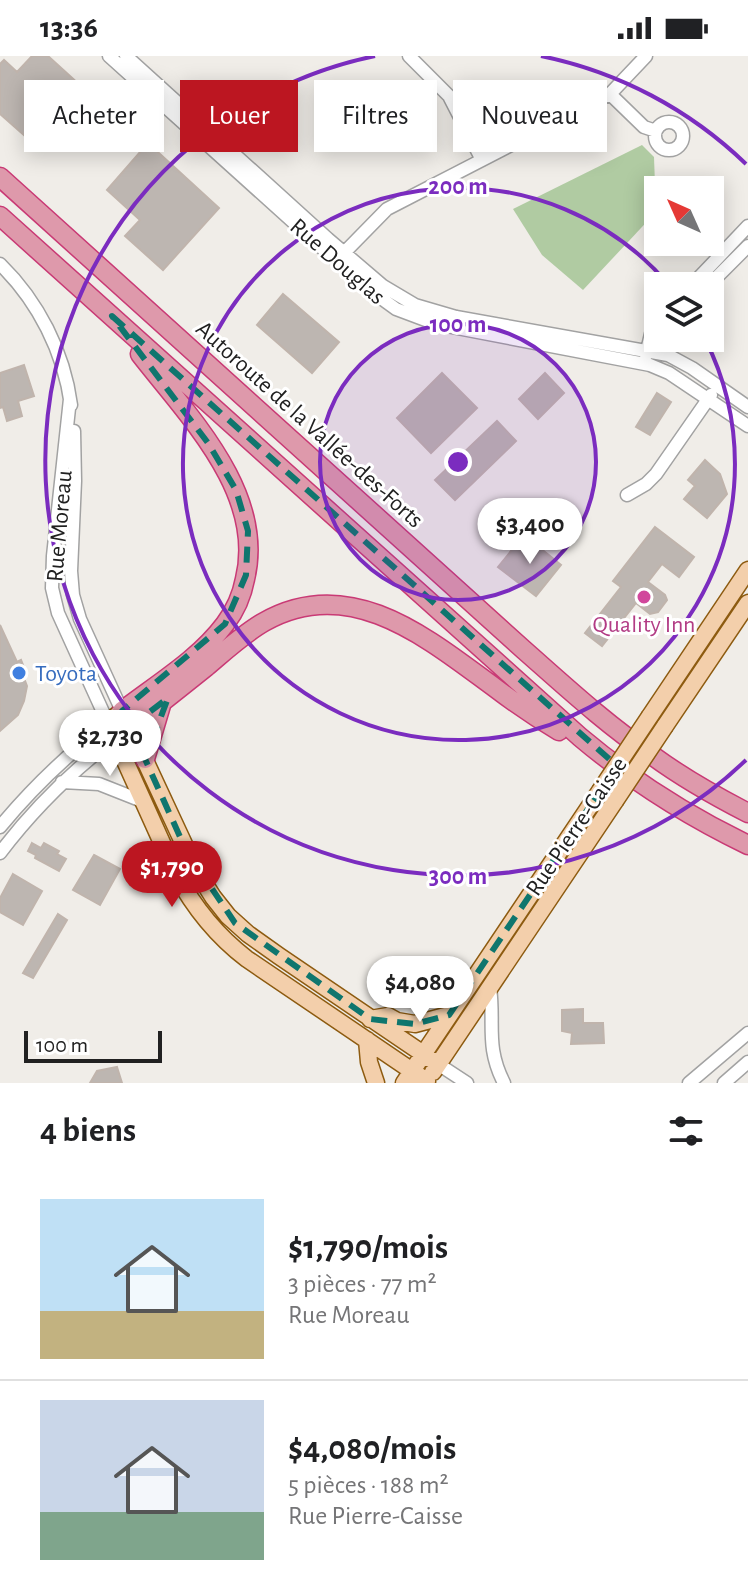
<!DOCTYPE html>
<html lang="fr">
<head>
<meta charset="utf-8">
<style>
	:root { --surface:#fff; --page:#f2f2f2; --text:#202124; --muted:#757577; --line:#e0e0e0; --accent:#bc1621 }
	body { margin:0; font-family:"Alegreya Sans",sans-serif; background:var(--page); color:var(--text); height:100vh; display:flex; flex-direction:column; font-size:30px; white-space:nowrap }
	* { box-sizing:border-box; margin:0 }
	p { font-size:26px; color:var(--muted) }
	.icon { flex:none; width:44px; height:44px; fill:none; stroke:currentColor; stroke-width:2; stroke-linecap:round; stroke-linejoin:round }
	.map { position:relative; height:1027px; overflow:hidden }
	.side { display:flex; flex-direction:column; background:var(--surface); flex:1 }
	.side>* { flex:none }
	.guide { position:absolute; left:24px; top:24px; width:700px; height:72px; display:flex; gap:16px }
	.needle { width:52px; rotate:315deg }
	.fabs { position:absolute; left:644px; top:120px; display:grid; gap:16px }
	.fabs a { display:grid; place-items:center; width:80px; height:80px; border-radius:0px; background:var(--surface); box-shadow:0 4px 20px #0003; font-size:40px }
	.scale { position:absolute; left:24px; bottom:20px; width:138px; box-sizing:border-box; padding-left:8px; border:4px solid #212121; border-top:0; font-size:22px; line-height:28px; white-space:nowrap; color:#212121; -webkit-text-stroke:6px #fff; paint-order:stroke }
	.price { position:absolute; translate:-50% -68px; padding:0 18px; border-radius:28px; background:#fff; color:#222; font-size:26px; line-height:52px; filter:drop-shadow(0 2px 4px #0008) }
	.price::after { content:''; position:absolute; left:50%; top:48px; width:24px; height:18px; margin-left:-12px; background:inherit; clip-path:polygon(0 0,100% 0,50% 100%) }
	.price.on { background:var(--accent); color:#fff }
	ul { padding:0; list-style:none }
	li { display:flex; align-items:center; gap:24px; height:200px; padding:0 40px }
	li+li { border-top:2px solid var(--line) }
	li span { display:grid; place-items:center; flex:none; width:224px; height:160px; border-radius:0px; color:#555 }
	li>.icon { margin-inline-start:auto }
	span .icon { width:96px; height:96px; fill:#fffc; stroke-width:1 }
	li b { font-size:34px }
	h2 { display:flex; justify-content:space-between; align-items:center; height:96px; padding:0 40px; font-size:34px }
	.pill { padding:0 28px; border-radius:0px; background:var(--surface); box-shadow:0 4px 20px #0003; font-size:28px; line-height:72px }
	.pill.on { background:var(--accent); color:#fff }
	.status { display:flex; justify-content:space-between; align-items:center; height:56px; padding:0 40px; background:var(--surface); direction:ltr }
	.status svg { height:22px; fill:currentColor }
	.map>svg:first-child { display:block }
	.forest { fill:#b0cba2 }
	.building { fill:#bdb6b1; stroke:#c0b4ac; stroke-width:2 }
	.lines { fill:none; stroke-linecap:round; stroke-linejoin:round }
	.minor-casing { stroke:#a2a2a2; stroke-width:15 }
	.major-casing { stroke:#8d5b10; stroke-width:19 }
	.highway-casing { stroke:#c93a75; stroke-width:21 }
	.minor { stroke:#fff; stroke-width:12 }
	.major { stroke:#f3cfab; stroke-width:16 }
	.highway { stroke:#de99ab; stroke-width:18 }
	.major-bridge-casing { stroke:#8d5b10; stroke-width:19; stroke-linecap:butt }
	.major-bridge { stroke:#f3cfab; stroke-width:16 }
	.marked { fill:none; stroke:#0f766e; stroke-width:6; stroke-dasharray:16 10; stroke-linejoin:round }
	.ring { fill:none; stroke:#7b2cbf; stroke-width:4 }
	.hotel-dot { fill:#d1479c; stroke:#fff; stroke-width:3 }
	.shop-dot { fill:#3f7fe0; stroke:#fff; stroke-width:3 }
	.labels { text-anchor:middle; stroke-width:6; stroke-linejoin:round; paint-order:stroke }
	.street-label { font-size:24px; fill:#212121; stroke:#fff }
	.hotel-label { font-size:24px; fill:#b23c85; stroke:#fff }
	.shop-label { font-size:24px; fill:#366cbe; stroke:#fff; text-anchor:start }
	.centre { fill:#7b2cbf; stroke:#fff; stroke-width:4 }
	.ring-label { font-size:24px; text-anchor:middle; font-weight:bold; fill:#7b2cbf; stroke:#fff; stroke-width:6; stroke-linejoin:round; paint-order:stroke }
</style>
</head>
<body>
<div class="status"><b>13:36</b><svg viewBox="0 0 49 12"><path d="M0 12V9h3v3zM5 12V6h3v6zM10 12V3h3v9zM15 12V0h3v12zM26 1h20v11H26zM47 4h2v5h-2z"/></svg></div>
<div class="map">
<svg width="748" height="1027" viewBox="0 0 748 1027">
	<rect width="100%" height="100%" fill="#f0ede8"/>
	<!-- forest -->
	<path class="forest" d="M 642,89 L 654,101 L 656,156 L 583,234 L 542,199 L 513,153 Z"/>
	<!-- building -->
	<path class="building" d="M 32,0 L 48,0 L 80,29 L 71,40 L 82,50 L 66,69 L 57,60 L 33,87 L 0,58 L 0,8 L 4,4 L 17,16 Z
		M 148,87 L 219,152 L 163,214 L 125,180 L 140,164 L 107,134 Z
		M 283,238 L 339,286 L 312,317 L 257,269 Z
		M 24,309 L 34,340 L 18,345 L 22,360 L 7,365 L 3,351 L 0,352 L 0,317 Z
		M 442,317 L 477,352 L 431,397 L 397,362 Z
		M 545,317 L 564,337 L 538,363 L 519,343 Z
		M 657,337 L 671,346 L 650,379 L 636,371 Z
		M 497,365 L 516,385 L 455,444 L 435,424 Z
		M 705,404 L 720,418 L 727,438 L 707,462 L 684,443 L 695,430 L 688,424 Z
		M 655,471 L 694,501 L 679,521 L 662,508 L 648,526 L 665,539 L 667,544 L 658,556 L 650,558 L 636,547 L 602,590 L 585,577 L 621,531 L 613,525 Z
		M 524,479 L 561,509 L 536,540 L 498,511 Z
		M 0,569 L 17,606 L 21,604 L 27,619 L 24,622 L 27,630 L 24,645 L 18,659 L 0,675 Z
		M 32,787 L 41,792 L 44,787 L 59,795 L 57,798 L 66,803 L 59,815 L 35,802 L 36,799 L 28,795 Z
		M 94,799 L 120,813 L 100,849 L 73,834 Z
		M 13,818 L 42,835 L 23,869 L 0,856 L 0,842 Z
		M 58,858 L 67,864 L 33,922 L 23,917 Z
		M 583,953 L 583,967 L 603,967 L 604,987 L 571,988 L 572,977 L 562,975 L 562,954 Z
		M 117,1011 L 122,1027 L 90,1027 L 97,1015 Z"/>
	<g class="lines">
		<!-- minor casing -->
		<g class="minor-casing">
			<path id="minor" d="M 109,0 L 363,229 L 396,253 L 436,268 L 650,309 L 669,317 L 748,370
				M 126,0 L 328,183 L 383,230 L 415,249 L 456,261 L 668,299 L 692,312 L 748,351
				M 409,0 L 449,40 L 482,104
				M 610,38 L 644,71 L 656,75
				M655 80a14 14 0 1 1 28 0a14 14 0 1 1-28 0Z
				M 338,203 L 387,153 L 610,38 L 646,0
				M 0,208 C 38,245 64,296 71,349
				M 691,230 L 748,170
				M 708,230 L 748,190
				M 646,299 L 651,278 L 658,264
				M 74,375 L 75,425 L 71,515 L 73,539 L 80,563 L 122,655
				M 627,439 L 646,428 L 656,418 L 711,339
				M 62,726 L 99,728 L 142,745
				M 0,771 C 32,732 68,698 108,667 L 58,557 L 52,532 L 53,500 L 70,343
				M 0,797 C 35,751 75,712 121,678
				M 490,931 C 495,968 485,990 504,1027
				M 438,1008 L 467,1027
				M 689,1027 L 748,977
				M 724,1027 L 748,1006"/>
		</g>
		<!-- major casing -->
		<g class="major-casing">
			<path id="major" d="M 650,660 L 748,514
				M 665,670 L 748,547
				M 370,963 L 388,960 L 397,965 L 415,968 L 449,959
				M 367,984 L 369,1006 L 376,1027
				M 433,1016 L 615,745
				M 427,1025 L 247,903 C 217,880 194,852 176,818 L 108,667 L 122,655 L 196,814 L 213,841 L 228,860 L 248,878 L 279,900 L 438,1008
				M 404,1027 L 600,735"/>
		</g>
		<!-- highway casing -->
		<g class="highway-casing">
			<path id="highway" d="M 0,121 L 524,594 C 566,631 607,669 653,700 C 683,722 715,740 748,757
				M 0,160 L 580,681 C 631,724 688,760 748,789
				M 122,655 C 157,628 199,603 225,568 C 235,555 242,539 245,523 C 266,437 188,360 140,298
				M 130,671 C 156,651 181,631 206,611 C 225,595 243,578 264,566 C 350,517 427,582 494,631 C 515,647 537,662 559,675
				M 145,703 L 162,646"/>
		</g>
		<!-- minor -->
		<use href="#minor" class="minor"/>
		<!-- major -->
		<use href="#major" class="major"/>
		<!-- highway -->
		<use href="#highway" class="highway"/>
		<!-- major-bridge casing -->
		<g class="major-bridge-casing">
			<path id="major-bridge" d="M 600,735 L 650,660
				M 615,745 L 665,670"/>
		</g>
		<!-- major-bridge -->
		<use href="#major-bridge" class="major-bridge"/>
	</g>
	<!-- marked area -->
	<path class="marked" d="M 112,260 L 617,710 L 449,959 L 415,968 L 370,963 L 235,867 L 186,794 L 145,703 L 168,642 L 130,671 L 122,655 L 225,568 L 246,519 L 248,475 L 236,434 L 208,387 Z"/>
	<!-- distance rings -->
	<circle cx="458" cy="406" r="138" fill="#7b2cbf" fill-opacity=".12"/>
	<g class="ring">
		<circle cx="458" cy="406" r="138"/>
		<path d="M705 283A276 276 0 1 1 669 229"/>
		<path d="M746 704A414 414 0 1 1 375 0M541 0A414 414 0 0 1 746 108"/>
	</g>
	<!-- markers -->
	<circle class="hotel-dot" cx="644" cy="541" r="8"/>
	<circle class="shop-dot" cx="19" cy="617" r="8"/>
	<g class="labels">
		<!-- street labels -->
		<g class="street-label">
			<text transform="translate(338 205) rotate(41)" y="8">Rue Douglas</text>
			<text transform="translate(310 368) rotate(42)" y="8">Autoroute de la Vallée-des-Forts</text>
			<text transform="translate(59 470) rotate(-85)" y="8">Rue Moreau</text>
			<text transform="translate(576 770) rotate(-56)" y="8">Rue Pierre-Caisse</text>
		</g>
		<!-- hotel labels -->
		<g class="hotel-label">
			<text x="644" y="576">Quality Inn</text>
		</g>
		<!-- shop labels -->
		<g class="shop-label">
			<text x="35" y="625">Toyota</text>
		</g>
	</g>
	<circle cx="458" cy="406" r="12" class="centre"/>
	<g class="ring-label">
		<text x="458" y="138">200 m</text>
		<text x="458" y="276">100 m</text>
		<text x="458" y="828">300 m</text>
	</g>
</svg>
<div class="fabs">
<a><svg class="needle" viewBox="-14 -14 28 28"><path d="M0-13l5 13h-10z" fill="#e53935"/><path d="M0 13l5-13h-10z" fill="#757577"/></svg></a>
<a><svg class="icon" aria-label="layers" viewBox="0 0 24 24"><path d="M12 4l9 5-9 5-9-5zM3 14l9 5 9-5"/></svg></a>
</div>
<div class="scale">100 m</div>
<b class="price" style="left:530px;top:510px">$3,400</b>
<b class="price" style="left:110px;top:722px">$2,730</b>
<b class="price on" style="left:172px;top:853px">$1,790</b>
<b class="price" style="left:420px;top:968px">$4,080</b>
<div class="guide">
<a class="pill">Acheter</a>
<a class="pill on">Louer</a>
<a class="pill">Filtres</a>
<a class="pill">Nouveau</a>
</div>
</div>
<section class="side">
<h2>4 biens<svg class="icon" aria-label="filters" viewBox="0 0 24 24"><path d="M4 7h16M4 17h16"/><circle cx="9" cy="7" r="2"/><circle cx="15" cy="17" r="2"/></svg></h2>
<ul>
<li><span style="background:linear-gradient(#bfe0f5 70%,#c2b280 0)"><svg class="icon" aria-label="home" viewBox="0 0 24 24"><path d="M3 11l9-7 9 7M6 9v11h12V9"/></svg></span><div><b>$1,790/mois</b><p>3 pièces · 77 m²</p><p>Rue Moreau</p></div></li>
<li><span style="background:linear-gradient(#c9d6e8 70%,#7fa58c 0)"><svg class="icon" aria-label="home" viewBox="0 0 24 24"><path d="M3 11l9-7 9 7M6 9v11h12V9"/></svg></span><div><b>$4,080/mois</b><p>5 pièces · 188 m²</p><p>Rue Pierre-Caisse</p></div></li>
</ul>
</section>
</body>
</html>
